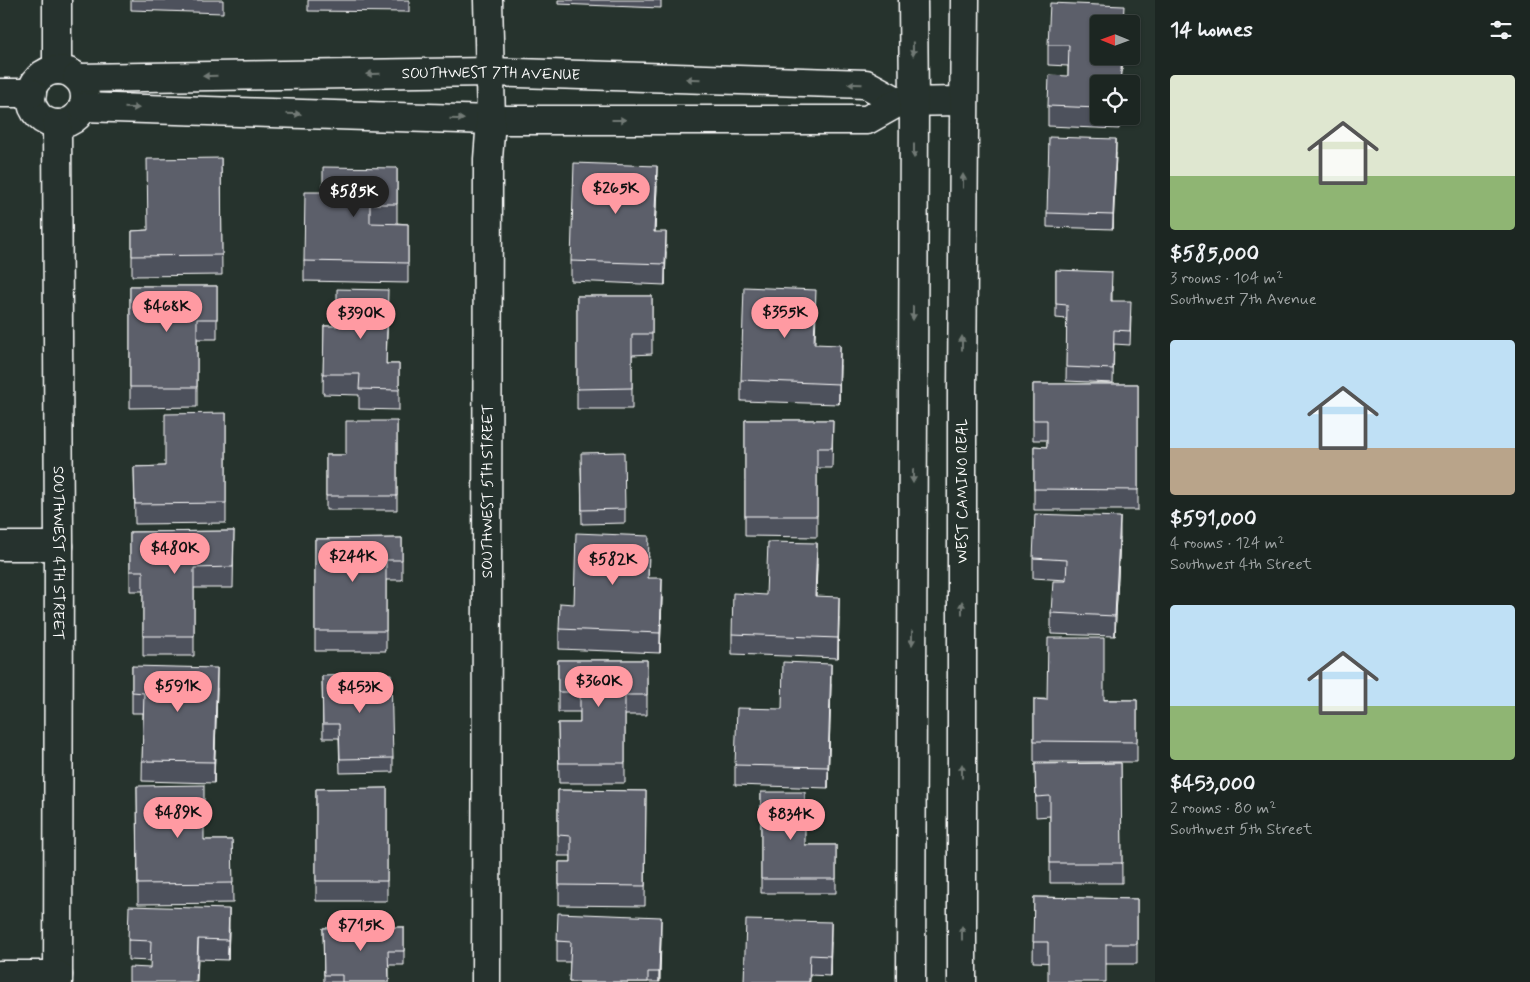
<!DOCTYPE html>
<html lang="en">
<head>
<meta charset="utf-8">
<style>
	:root { --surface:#1c2622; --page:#252e2a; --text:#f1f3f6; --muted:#a0a5a5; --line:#3a4340; --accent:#ff9aa2 }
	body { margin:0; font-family:Mynerve,sans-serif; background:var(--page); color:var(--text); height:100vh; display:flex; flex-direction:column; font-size:19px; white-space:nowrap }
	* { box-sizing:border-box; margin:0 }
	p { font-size:16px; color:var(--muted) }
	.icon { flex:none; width:28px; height:28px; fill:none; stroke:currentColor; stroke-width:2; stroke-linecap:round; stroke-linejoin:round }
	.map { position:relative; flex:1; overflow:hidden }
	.panel { display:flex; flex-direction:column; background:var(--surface); width:375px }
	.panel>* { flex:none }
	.needle { width:32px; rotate:271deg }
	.controls { position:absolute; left:1090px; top:15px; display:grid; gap:10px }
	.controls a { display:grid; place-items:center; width:50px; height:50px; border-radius:5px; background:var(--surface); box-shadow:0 1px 4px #0004,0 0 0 1px var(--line); font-size:25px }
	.price { position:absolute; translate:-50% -42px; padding:0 11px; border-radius:18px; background:var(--accent); color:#111; font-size:16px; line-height:32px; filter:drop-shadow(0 1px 2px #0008) }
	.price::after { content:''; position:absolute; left:50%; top:30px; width:15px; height:11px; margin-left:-8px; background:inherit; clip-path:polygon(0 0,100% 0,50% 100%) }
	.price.on { background:#222; color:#fff }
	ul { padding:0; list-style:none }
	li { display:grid; align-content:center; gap:10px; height:265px; padding:0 15px }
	li span { display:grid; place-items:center; height:155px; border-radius:5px; color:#555 }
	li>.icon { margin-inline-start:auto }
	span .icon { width:90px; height:90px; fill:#fffc; stroke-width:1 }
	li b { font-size:21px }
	h2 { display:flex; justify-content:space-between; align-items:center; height:60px; padding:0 15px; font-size:21px }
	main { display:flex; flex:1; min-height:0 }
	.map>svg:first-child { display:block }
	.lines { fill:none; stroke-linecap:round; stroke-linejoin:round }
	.minor-casing { stroke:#fff; stroke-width:31 }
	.tertiary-casing { stroke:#fff; stroke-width:31 }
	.minor { stroke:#26332d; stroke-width:28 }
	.tertiary { stroke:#26332d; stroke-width:28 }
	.wall { fill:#4e515c; stroke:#fff }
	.shaded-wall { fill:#40424b; stroke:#fff }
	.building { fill:#5b5e6b; stroke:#fff }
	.oneway { fill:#727a76 }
	.labels { text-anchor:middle; stroke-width:4; stroke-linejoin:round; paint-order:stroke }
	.street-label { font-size:15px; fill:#fff; stroke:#26332d }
</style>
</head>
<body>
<main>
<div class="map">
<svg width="1155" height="982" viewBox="0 0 1155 982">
	<rect width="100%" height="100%" fill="#26332d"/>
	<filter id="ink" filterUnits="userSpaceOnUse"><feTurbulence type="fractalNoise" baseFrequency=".02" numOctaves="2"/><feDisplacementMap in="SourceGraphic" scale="10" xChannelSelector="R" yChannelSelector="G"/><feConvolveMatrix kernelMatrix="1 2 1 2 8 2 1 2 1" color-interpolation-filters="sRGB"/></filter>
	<g filter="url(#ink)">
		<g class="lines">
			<!-- minor casing -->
			<g class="minor-casing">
				<g id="minor">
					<path d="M 57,70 L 57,0"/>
					<circle cx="58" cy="97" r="27"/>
					<path id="s1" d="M 77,78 L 489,72 L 866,84 L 899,102"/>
					<path d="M 0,93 L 32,93"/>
					<path d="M 83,107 L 491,120 L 867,120 L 899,102 L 963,101"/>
					<path id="s2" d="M 57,124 L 59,546 L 58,982"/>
					<path d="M 0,546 L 59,546"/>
					<path d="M 0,975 L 58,975"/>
					<path id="s3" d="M 486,982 L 488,159 L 491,120 L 488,0"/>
				</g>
			</g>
			<!-- tertiary casing -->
			<g class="tertiary-casing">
				<path id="tertiary" d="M 911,982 L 914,102 L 913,0
					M 962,982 L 962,392 L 965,0"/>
			</g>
			<!-- minor -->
			<use href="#minor" class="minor"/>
			<!-- tertiary -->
			<use href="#tertiary" class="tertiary"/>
		</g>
		<!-- wall -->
		<path class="wall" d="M 131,0 L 223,0 L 223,13 L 131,10 Z
			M 308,0 L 409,0 L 409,12 L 308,11 Z
			M 558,0 L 661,0 L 661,8 L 558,4 Z
			M 1124,24 L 1099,56 L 1123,56 L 1121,84 L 1099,84 L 1099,116 L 1120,116 L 1119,129 L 1048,126 L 1048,106 L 1068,76 L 1068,66 L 1048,65 L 1048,45 Z
			M 1116,153 L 1113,229 L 1047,227 L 1047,213 Z
			M 221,158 L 222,275 L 132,276 L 132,231 L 148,230 Z
			M 397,168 L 397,223 L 408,224 L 408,283 L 304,281 L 304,261 L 323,192 Z
			M 657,186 L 655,232 L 666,252 L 665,285 L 571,281 L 571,261 Z
			M 1056,270 L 1112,286 L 1112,301 L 1131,316 L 1130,345 L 1114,344 L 1113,383 L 1066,381 L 1067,319 L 1056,318 Z
			M 130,286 L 217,286 L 217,339 L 197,339 L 197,407 L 130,408 Z
			M 577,296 L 652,296 L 652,354 L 632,355 L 632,409 L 577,409 Z
			M 388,310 L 386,364 L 399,364 L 399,410 L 359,409 L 359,395 L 323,394 L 324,326 L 337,326 Z
			M 816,310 L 815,344 L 840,365 L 839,404 L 741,401 L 741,380 Z
			M 1033,384 L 1138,384 L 1138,510 L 1034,510 L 1034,446 L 1047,447 L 1047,440 L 1033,440 Z
			M 226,413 L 226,523 L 135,524 L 134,467 L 165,466 Z
			M 745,420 L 833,420 L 832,468 L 817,468 L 817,537 L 745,536 Z
			M 397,421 L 397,510 L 326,510 L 326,455 L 346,455 Z
			M 581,467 L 625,509 L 625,523 L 582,524 Z
			M 234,531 L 233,588 L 194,588 L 194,656 L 143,656 L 143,591 L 130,591 L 130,532 Z
			M 402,538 L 402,580 L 386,580 L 386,651 L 315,651 L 315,539 Z
			M 1120,538 L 1115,636 L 1051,634 L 1051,613 L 1066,580 L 1033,578 L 1033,558 Z
			M 649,556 L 648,578 L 662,598 L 660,653 L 559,649 L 559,629 L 574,604 Z
			M 817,564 L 816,596 L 839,617 L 838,658 L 732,654 L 732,634 L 766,595 Z
			M 558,660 L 647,660 L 647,715 L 625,715 L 625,783 L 559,783 L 558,723 L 580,723 L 580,712 L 558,712 Z
			M 132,666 L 217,688 L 214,783 L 142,781 L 143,713 L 132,713 Z
			M 322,676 L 393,758 L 393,772 L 340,773 L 339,738 L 323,738 Z
			M 831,684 L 828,788 L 735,785 L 735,765 Z
			M 1034,699 L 1137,700 L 1137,762 L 1034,762 Z
			M 1121,763 L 1122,883 L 1050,883 L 1050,816 L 1036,817 L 1035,764 Z
			M 137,786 L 204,840 L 232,840 L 233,903 L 138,904 Z
			M 387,788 L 387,901 L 316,901 L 316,789 Z
			M 558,790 L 646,791 L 645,906 L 559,905 L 559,862 L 571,862 L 571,856 L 558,856 Z
			M 761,792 L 805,845 L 836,845 L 836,893 L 761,893 Z
			M 1034,897 L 1137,899 L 1137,964 L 1106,964 L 1033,962 Z
			M 404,927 L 404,965 L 389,965 L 389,982 L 324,982 L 323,928 Z
			M 229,929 L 228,960 L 198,959 L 150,968 L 151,961 L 128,960 L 128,940 Z
			M 661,937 L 660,982 L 569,982 L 570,962 L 557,962 L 557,941 Z
			M 831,942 L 830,976 L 810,975 L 810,982 L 744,982 Z"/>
		<!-- shaded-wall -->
		<path class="shaded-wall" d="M 1122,56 L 1123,56 L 1121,84 L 1120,84 Z
			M 1116,139 L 1116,153 L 1113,229 L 1113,215 Z
			M 657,166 L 657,186 L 654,252 L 654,232 Z
			M 666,232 L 666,252 L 665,285 L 665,264 Z
			M 840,345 L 840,365 L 839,404 L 839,384 Z
			M 1120,517 L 1120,538 L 1115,636 L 1115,616 Z
			M 817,543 L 817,564 L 815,616 L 815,596 Z
			M 662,578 L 662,598 L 660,653 L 660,633 Z
			M 839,597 L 839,617 L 838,658 L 838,638 Z
			M 831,664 L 831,684 L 828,788 L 828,767 Z
			M 217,668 L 217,688 L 214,783 L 214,762 Z
			M 229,909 L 229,929 L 228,960 L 228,940 Z
			M 661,917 L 661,937 L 659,982 L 659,972 Z
			M 831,922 L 831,942 L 830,976 L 830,956 Z
			M 198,939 L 198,959 L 197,982 L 196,982 Z"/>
		<!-- building -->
		<path class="building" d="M 1050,3 L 1124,6 L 1123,24 L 1099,24 L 1099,56 L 1122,56 L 1120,84 L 1099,84 L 1099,108 L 1048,106 L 1049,75 L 1068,76 L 1069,45 L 1048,45 Z
			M 1049,137 L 1116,139 L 1113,215 L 1047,213 Z
			M 221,158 L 222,255 L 132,256 L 132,231 L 148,230 L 147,159 Z
			M 574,163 L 657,166 L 654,232 L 666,232 L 665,264 L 571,261 Z
			M 323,167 L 397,168 L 397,204 L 370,204 L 370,223 L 408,224 L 408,263 L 304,261 L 305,192 L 323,192 Z
			M 1056,270 L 1112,272 L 1111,301 L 1131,301 L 1130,331 L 1114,330 L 1113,369 L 1066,367 L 1067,305 L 1056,304 Z
			M 130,286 L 217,286 L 217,319 L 197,319 L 197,387 L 130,387 Z
			M 744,287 L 816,290 L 814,344 L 840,345 L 839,384 L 741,380 Z
			M 337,289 L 388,290 L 386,364 L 399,364 L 399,390 L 359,389 L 360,374 L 323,374 L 324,326 L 337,326 Z
			M 577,296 L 652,296 L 652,334 L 632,334 L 632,388 L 577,389 Z
			M 1033,384 L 1138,384 L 1138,490 L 1034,489 L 1034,446 L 1047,447 L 1047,420 L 1033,420 Z
			M 226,413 L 226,503 L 135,504 L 134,467 L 165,466 L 165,414 Z
			M 745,420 L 833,420 L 832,448 L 817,448 L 817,516 L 745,516 Z
			M 346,421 L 397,421 L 397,496 L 326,496 L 326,455 L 346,455 Z
			M 624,452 L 625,509 L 582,510 L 581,453 Z
			M 1035,514 L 1120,517 L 1115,616 L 1051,613 L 1053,581 L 1066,581 L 1067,560 L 1033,558 Z
			M 234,531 L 233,567 L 194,568 L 194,636 L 143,636 L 143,571 L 130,571 L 130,532 Z
			M 576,533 L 649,536 L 648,578 L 662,578 L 660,633 L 559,629 L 560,603 L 574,604 Z
			M 402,538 L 402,560 L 386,560 L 386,631 L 315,631 L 315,539 Z
			M 768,542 L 817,543 L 815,596 L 839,597 L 838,638 L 732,634 L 733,593 L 766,595 Z
			M 1048,638 L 1104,638 L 1104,700 L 1137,700 L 1137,742 L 1034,741 L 1034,699 L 1047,700 Z
			M 558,660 L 647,660 L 647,695 L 625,695 L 625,763 L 559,763 L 558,723 L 580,723 L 580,692 L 558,692 Z
			M 783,662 L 831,664 L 828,767 L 735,765 L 737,708 L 782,709 Z
			M 132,666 L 217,668 L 214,762 L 142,761 L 144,693 L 132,692 Z
			M 391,674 L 393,758 L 340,759 L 339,724 L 323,724 L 322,676 Z
			M 1121,763 L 1122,863 L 1050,863 L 1050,796 L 1036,797 L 1035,764 Z
			M 204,785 L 204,840 L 232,840 L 233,883 L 138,884 L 137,786 Z
			M 387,788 L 387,881 L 316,881 L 316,789 Z
			M 558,790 L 646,791 L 645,886 L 559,885 L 559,862 L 571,862 L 571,836 L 558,835 Z
			M 761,792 L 805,792 L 805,845 L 836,845 L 836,879 L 761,879 Z
			M 1034,897 L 1137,899 L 1137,944 L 1106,944 L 1106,982 L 1048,982 L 1048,942 L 1033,942 Z
			M 129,906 L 229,909 L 228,940 L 198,939 L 196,982 L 129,982 L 129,967 L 150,968 L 151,941 L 128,940 Z
			M 558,913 L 661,917 L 659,972 L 648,972 L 648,982 L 569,982 L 571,942 L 557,941 Z
			M 746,920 L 831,922 L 830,956 L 810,955 L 809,982 L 744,982 Z
			M 404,927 L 404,951 L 388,951 L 389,982 L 342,982 L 342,975 L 324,975 L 323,928 Z"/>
		<!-- one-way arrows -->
		<defs><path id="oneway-solid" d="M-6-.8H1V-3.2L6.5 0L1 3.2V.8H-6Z" transform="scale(1.25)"/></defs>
		<g class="oneway">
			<use href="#oneway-solid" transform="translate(913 49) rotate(89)"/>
			<use href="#oneway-solid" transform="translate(373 74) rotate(179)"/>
			<use href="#oneway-solid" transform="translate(210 76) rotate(179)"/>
			<use href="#oneway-solid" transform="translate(693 79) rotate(-178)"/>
			<use href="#oneway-solid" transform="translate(855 84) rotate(-178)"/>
			<use href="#oneway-solid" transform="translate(132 108) rotate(2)"/>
			<use href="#oneway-solid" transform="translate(294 114) rotate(2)"/>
			<use href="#oneway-solid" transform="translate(457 119) rotate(2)"/>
			<use href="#oneway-solid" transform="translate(619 120)"/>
			<use href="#oneway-solid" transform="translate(914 151) rotate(90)"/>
			<use href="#oneway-solid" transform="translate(963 181) rotate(-90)"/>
			<use href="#oneway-solid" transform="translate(913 313) rotate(90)"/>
			<use href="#oneway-solid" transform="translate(962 343) rotate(-90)"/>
			<use href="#oneway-solid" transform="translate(913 476) rotate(90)"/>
			<use href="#oneway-solid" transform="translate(962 608) rotate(-90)"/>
			<use href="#oneway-solid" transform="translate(912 638) rotate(90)"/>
			<use href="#oneway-solid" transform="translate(962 771) rotate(-90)"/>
			<use href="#oneway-solid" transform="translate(962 933) rotate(-90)"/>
		</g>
	</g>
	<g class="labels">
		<!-- street labels -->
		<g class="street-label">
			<text dy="5" stroke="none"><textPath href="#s1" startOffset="414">SOUTHWEST 7TH AVENUE</textPath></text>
			<text dy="5" stroke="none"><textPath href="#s3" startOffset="491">SOUTHWEST 5TH STREET</textPath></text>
			<text transform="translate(962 491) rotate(-90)" y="5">WEST CAMINO REAL</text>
			<text dy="5" stroke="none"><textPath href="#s2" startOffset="429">SOUTHWEST 4TH STREET</textPath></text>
		</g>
	</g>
</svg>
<div class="controls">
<a><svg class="needle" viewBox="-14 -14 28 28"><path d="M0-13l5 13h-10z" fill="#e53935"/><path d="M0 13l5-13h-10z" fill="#a0a5a5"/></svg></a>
<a><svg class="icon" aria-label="locate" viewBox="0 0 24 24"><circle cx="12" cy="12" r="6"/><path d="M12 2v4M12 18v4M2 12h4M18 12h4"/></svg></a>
</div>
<b class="price" style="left:616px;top:215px">$265K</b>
<b class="price on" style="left:354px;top:218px">$585K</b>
<b class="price" style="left:167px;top:333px">$468K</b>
<b class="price" style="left:785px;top:339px">$355K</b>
<b class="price" style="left:361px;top:340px">$390K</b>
<b class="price" style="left:175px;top:575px">$480K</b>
<b class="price" style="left:353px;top:583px">$244K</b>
<b class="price" style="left:613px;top:586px">$582K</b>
<b class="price" style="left:599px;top:708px">$360K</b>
<b class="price" style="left:178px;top:713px">$591K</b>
<b class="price" style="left:360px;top:714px">$453K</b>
<b class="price" style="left:178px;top:839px">$489K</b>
<b class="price" style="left:791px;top:841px">$834K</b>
<b class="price" style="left:361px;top:952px">$715K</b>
</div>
<section class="panel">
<h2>14 homes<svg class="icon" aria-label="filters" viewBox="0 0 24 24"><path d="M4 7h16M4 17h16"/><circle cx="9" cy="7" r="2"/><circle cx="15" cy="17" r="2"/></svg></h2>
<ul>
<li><span style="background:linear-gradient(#dfe7d0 65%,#8fb573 0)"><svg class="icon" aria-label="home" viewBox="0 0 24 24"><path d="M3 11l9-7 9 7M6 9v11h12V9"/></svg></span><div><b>$585,000</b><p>3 rooms · 104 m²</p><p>Southwest 7th Avenue</p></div></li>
<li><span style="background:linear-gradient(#bfe0f5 70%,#b9a48a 0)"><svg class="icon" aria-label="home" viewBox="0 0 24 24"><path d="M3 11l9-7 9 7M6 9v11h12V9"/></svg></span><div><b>$591,000</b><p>4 rooms · 124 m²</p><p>Southwest 4th Street</p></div></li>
<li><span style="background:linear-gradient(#bfe0f5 65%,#8fb573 0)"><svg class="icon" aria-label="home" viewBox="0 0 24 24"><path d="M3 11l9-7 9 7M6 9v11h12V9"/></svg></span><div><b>$453,000</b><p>2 rooms · 80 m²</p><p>Southwest 5th Street</p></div></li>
</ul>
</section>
</main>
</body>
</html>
